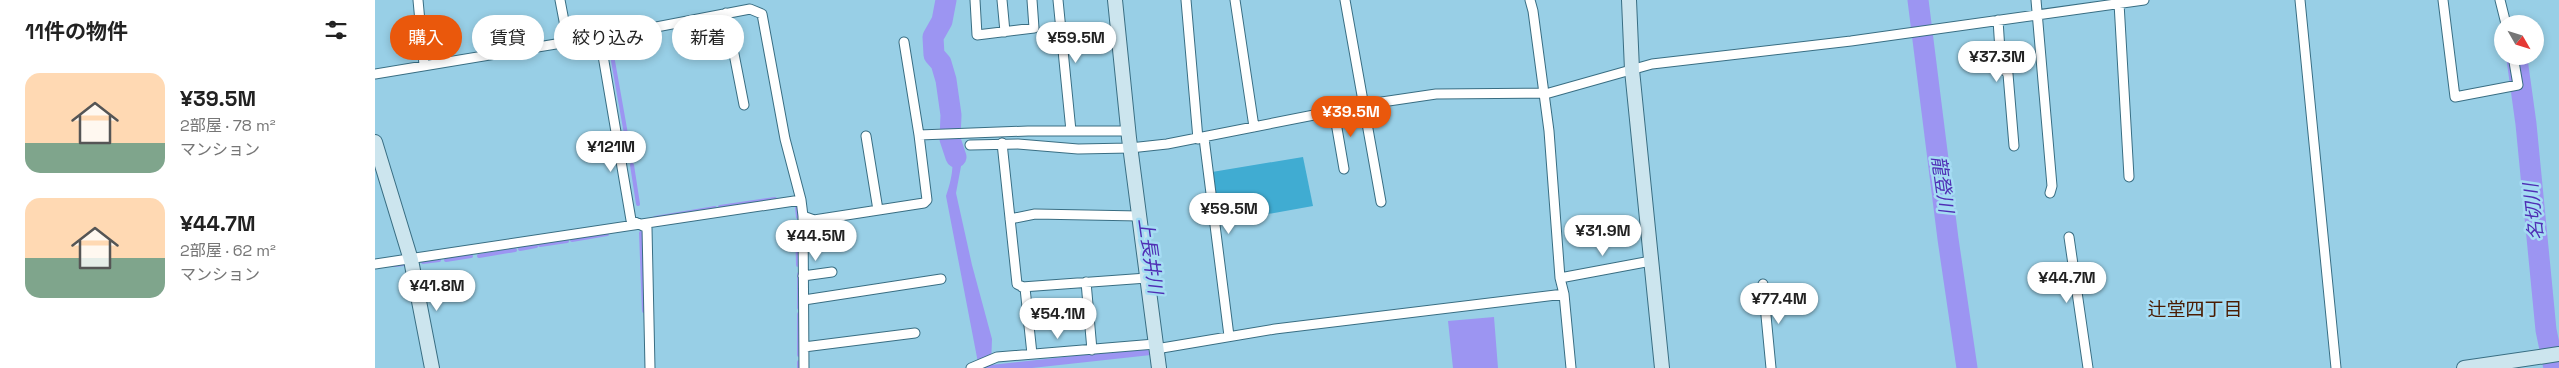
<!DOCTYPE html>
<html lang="ja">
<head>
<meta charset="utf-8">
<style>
	:root { --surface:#fff; --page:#f2f2f2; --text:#222; --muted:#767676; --accent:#ea580c }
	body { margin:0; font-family:"Space Grotesk","Noto Sans JP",sans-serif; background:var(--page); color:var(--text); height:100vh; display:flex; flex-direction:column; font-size:19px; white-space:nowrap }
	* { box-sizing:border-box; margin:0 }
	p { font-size:16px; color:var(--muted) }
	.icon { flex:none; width:28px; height:28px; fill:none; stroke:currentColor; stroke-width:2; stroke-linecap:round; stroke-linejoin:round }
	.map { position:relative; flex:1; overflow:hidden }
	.details { display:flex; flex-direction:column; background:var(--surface); width:375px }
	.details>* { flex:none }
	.guide { position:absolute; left:15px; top:15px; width:475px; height:45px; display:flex; gap:10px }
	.needle { width:32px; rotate:129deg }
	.controls { position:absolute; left:2119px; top:15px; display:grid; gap:10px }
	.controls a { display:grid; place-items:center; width:50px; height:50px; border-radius:50%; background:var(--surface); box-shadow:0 2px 8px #0003; font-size:25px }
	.price { position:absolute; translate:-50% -42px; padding:0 11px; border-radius:18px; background:#fff; color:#222; font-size:16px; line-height:32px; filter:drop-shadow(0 1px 2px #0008) }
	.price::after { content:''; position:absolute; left:50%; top:30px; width:15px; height:11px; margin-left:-8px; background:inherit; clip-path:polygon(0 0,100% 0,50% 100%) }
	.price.active { background:var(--accent); color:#fff }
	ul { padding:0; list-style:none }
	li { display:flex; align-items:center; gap:15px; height:125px; padding:0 25px }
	li span { display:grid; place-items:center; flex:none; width:140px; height:100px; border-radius:15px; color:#555 }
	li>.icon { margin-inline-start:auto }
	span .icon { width:60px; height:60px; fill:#fffc; stroke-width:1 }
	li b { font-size:21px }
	h2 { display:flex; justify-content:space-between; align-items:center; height:60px; padding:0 25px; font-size:21px }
	.tag { padding:0 18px; border-radius:22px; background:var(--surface); box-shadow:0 2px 8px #0003; font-size:18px; line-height:45px }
	.tag.active { background:var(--accent); color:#fff }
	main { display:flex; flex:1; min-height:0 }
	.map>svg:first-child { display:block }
	.green { fill:#40acd2 }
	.water { fill:#9c95f2 }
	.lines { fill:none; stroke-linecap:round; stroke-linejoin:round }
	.stream { stroke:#9c95f2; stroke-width:4 }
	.river { stroke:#9c95f2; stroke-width:21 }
	.street-casing { stroke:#396e83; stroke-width:11 }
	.secondary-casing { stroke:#396e83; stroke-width:16 }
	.street { stroke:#fff; stroke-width:9 }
	.secondary { stroke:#cce5ee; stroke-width:14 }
	.labels { text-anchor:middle; stroke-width:5; stroke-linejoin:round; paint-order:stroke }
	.water-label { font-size:19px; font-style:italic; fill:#4f2eb5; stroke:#a5dcf3 }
	.neighbourhood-label { font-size:19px; fill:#4b1c02; stroke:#a5dcf3 }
</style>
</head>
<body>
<main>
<section class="details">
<h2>11件の物件<svg class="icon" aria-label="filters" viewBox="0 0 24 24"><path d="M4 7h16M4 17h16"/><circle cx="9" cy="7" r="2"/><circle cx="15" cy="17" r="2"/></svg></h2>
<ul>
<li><span style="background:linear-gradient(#ffd9b3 70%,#7fa58c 0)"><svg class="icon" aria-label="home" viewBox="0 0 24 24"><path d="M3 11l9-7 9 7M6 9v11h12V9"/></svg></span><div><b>¥39.5M</b><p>2部屋 · 78 m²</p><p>マンション</p></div></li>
<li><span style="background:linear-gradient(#ffd9b3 60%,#7fa58c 0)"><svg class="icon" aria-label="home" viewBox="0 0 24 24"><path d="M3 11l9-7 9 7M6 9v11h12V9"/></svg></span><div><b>¥44.7M</b><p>2部屋 · 62 m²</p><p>マンション</p></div></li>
</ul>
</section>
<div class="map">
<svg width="2184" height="368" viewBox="0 0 2184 368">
	<rect width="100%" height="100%" fill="#98cfe6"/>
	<!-- green -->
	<path class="green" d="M 928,157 L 938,206 L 843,223 L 837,172 Z"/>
	<!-- water -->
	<path class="water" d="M 581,137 L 587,161 L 581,193 L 597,265 L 617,339 L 616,365 L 772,348 L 776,355 L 657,368 L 604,368 L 571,196 C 578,175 581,159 571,139 Z
		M 1119,317 L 1123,368 L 1078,368 L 1073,321 Z"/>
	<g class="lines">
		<!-- stream -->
		<path class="stream" d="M 330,22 L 345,20
			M 235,44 L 251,134
			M 252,138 L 256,160
			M 257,165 L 263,204
			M 345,207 L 400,199
			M 422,207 L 423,217
			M 280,218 L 340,208
			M 422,224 L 423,265
			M 266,233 L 269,311
			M 197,240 L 232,234
			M 165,245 L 192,241
			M 145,249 L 161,246
			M 104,256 L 140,250
			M 71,260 L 96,256
			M 48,262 L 64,260
			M 19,265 L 29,264
			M 424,274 L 424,308
			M 424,314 L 424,355
			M 424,368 L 424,362"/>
		<!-- river -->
		<path class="river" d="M 571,0 L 567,21 L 558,37 L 559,55 L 566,63 L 571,80 L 576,115 L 575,139 L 581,157
			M 1543,0 L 1573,239 L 1592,368
			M 2142,59 L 2151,124 L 2171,330 L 2179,368"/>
		<!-- street casing -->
		<g class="street-casing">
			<path id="street" d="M 43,0 L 49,65
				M 185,0 L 193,42 L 225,38 L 256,220 L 272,228 L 275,368
				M 600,0 L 602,35 L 659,28 L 657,0
				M 627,0 L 630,32
				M 683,0 L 696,131
				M 811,0 L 823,139
				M 860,0 L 879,127
				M 970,0 L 1006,202
				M 1155,0 L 1158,11 L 1174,131 L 1185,278 L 1189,294 L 1196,368
				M 1661,0 L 1677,186 L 1675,193
				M 1925,0 L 1961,368
				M 2068,0 L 2080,97 L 2143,85 L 2138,56
				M 2125,0 L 2131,24
				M 1744,3 L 1754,177
				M 351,13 L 369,105
				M 1623,20 L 1626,66 L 1633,74 L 1639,146
				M 224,38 L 375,9 L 387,14 L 410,139 L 426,200
				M 529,42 L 544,135
				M 0,74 L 193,42
				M 959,111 L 969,169
				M 491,136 L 503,210
				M 829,138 L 854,336
				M 627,143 L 642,284 L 650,288 L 657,354
				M 595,145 L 643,144 L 703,149 L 755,148 L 792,144 L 1000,103 L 1061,94 L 1174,93 L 1277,64 L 1476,41 L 1769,0
				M 428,216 L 429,368
				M 635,219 L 660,214 L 764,216
				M 1694,237 L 1713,368
				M 0,264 L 426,200 L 428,216 L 439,220 L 549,203 L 552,200 L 544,135 L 653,131 L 753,131
				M 428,276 L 457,272
				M 1185,278 L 1276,261
				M 711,282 L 717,350
				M 1388,284 L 1396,368
				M 647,287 L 772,278
				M 429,300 L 566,279
				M 429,347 L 540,333
				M 781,349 L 900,329 L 1189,294
				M 596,368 L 622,357 L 780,344"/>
		</g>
		<!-- secondary casing -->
		<g class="secondary-casing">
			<path id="secondary" d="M 740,0 L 754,138 L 784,368
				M 1254,0 L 1257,70 L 1287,368
				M 0,142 L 36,260 L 57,368
				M 2089,368 L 2184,354"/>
		</g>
		<!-- street -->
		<use href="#street" class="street"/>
		<!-- secondary -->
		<use href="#secondary" class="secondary"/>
	</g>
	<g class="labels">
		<!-- water labels -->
		<g class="water-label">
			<text transform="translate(1568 184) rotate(82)" y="7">龍登川</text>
			<text transform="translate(2158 212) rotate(-96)" y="7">名切川</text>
			<text transform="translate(776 256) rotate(82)" y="7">上長井川</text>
		</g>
		<!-- neighbourhood labels -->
		<g class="neighbourhood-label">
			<text x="1820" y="316">辻堂四丁目</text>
		</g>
	</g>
</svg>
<div class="controls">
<a><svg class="needle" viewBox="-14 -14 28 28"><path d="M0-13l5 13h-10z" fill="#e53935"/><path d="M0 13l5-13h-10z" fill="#767676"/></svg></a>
</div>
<b class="price" style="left:701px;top:64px">¥59.5M</b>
<b class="price" style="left:1622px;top:83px">¥37.3M</b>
<b class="price active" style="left:976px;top:138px">¥39.5M</b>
<b class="price" style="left:236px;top:173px">¥121M</b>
<b class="price" style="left:854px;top:235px">¥59.5M</b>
<b class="price" style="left:1228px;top:257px">¥31.9M</b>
<b class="price" style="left:441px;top:262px">¥44.5M</b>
<b class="price" style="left:1692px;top:304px">¥44.7M</b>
<b class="price" style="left:62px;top:312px">¥41.8M</b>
<b class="price" style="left:1404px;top:325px">¥77.4M</b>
<b class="price" style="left:683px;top:340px">¥54.1M</b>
<div class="guide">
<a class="tag active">購入</a>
<a class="tag">賃貸</a>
<a class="tag">絞り込み</a>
<a class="tag">新着</a>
</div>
</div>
</main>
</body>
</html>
